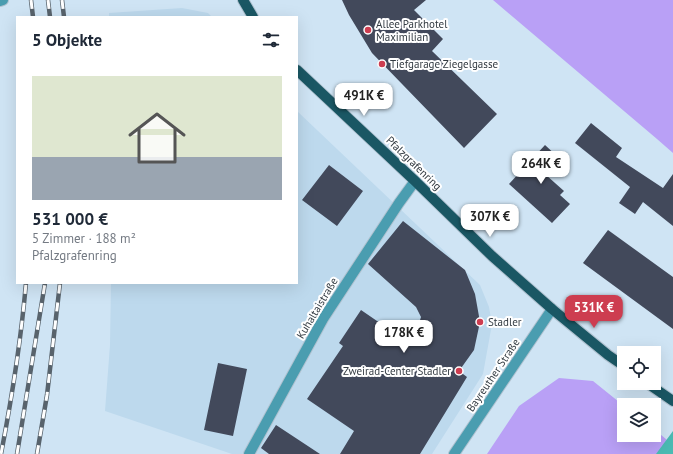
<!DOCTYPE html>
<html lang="de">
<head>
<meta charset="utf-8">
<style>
	:root { --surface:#fff; --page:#f2f2f3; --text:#1f2937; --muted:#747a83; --accent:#cd3d50 }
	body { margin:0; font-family:"PT Sans",sans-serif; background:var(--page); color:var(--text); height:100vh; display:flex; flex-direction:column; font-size:15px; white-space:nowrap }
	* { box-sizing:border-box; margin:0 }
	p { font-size:13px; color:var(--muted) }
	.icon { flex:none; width:22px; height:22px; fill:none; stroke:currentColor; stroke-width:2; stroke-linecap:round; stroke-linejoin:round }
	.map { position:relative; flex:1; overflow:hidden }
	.drawer { position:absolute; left:16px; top:16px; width:282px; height:268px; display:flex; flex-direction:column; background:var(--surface); border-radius:0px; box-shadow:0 4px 16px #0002 }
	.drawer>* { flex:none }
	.controls { position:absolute; left:617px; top:346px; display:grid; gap:8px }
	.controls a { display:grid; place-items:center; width:44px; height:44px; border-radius:0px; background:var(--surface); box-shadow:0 4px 16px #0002; font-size:20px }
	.price { position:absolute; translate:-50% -34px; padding:0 9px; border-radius:8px; background:#fff; color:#222; font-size:13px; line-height:26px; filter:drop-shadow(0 1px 2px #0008) }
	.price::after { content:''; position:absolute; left:50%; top:24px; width:12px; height:9px; margin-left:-6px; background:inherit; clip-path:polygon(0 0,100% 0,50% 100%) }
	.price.active { background:var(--accent); color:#fff }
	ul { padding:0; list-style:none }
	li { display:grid; align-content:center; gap:8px; height:212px; padding:0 16px }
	li span { display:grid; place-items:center; height:124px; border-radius:0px; color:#555 }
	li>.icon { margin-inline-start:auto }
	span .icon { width:72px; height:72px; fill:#fffc; stroke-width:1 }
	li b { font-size:17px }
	h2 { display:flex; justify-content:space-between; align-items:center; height:48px; padding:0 16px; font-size:17px }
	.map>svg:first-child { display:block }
	.built { fill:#bdd9ed }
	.green { fill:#b9a0f6 }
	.water { fill:#4abbb3 }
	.building { fill:#42495b }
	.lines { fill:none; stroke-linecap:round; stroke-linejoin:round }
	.minor-casing { stroke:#b0c2d0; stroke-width:12 }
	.major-casing { stroke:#b0c2d0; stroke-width:12 }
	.minor { stroke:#4a9db0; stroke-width:10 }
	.major { stroke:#1a5764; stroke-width:10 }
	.rail-casing { stroke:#58636c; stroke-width:4.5 }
	.rail { stroke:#fff; stroke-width:3; stroke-dasharray:9; stroke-linecap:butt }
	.poi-dot { fill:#cd3d50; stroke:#fff; stroke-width:1.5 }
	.labels { text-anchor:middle; stroke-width:4; stroke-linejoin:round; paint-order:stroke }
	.poi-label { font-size:11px; fill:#323a41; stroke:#fff; text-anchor:start }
	.street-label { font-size:11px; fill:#323a41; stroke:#fff }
</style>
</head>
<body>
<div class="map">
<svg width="673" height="454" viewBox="0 0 673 454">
	<rect width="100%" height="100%" fill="#cfe4f4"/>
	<!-- built -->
	<path class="built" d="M 182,8 L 208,13 L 212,17 L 109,17 L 109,13 Z
		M 297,111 L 480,285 L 489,307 L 492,324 L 483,374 L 432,454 L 232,454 L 105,411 L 110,345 L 111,283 L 297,283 Z"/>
	<!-- green -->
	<path class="green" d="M 493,0 L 673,0 L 673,153 L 657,139 Z
		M 559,378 L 593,381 L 624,406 L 624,435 L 654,435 L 654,429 L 673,445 L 673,454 L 487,454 L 519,406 Z"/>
	<!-- water -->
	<path class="water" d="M 673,431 L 673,454 L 656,454 Z"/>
	<!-- building -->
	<path class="building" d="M 342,0 L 426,0 L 414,10 L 443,39 L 432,51 L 497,114 L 464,148 L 372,53 L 349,15 Z
		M 591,123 L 622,148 L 616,157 L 663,188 L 673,174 L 673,226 L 643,202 L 635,214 L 619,203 L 630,187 L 575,143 Z
		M 545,145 L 560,159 L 546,175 L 564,191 L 560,195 L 570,204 L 552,223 L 509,184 Z
		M 329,165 L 363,191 L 337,226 L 302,200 Z
		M 403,221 L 465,270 L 475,294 L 480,322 L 474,350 L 459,371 L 467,377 L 420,454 L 340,454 L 354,431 L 307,399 L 343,346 L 339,343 L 361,310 L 412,345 L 421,317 L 416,307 L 368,264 Z
		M 608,230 L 673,277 L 673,329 L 583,263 Z
		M 218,363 L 247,369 L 233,436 L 204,430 Z
		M 276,425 L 320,454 L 269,454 L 261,448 Z"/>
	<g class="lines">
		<!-- minor casing -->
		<g class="minor-casing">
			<path id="minor" d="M 0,1 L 3,0
				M 249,454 L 323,319 L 399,203 L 415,181
				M 454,454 L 552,309"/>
		</g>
		<!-- major casing -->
		<g class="major-casing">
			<path id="major" d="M 243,0 L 253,17
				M 297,70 L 415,181 L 492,256 L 552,309 L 608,355 L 624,366
				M 647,383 L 673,401"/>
		</g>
		<!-- minor -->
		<use href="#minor" class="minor"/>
		<!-- major -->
		<use href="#major" class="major"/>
		<!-- rail casing -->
		<g class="rail-casing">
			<path id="rail" d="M 31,0 L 33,17
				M 48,0 L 50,17
				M 62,0 L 64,17
				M 1,454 C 12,397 21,340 26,283
				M 17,454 L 45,283
				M 37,454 L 47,395 L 60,283"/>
		</g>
		<!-- rail -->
		<use href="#rail" class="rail"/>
	</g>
	<!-- markers -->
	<g class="poi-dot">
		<circle cx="368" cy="30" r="4"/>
		<circle cx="382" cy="64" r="4"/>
		<circle cx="480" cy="322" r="4"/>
		<circle cx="459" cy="371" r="4"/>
	</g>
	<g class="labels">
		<!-- poi labels -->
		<g class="poi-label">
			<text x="376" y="28">Allee Parkhotel<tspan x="376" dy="13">Maximilian</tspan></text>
			<text x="390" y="68">Tiefgarage Ziegelgasse</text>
			<text x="488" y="326">Stadler</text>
			<text x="451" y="375" text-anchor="end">Zweirad-Center Stadler</text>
		</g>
		<!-- street labels -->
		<g class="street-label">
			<text transform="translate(414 163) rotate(44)" y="4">Pfalzgrafenring</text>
			<text transform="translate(317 308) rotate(-59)" y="4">Kuhaltaistraße</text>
			<text transform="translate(493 375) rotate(-56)" y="4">Bayreuther Straße</text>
		</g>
	</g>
</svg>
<div class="controls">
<a><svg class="icon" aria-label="locate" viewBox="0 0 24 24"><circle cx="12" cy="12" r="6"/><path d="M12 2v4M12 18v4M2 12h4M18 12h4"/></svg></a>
<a><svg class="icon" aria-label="layers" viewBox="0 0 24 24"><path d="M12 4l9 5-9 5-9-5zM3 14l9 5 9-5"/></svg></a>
</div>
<b class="price" style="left:364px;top:117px">491K €</b>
<b class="price" style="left:541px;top:185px">264K €</b>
<b class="price" style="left:490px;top:238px">307K €</b>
<b class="price active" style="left:594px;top:329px">531K €</b>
<b class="price" style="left:404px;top:354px">178K €</b>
<section class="drawer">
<h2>5 Objekte<svg class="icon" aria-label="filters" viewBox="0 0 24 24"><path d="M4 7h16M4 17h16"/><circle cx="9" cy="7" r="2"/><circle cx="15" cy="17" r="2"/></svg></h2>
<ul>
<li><span style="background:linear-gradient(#dfe7d0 65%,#9aa5b1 0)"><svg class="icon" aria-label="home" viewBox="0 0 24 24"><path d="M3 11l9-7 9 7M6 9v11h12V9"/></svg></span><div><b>531 000 €</b><p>5 Zimmer · 188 m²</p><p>Pfalzgrafenring</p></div></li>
</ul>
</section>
</div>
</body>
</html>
